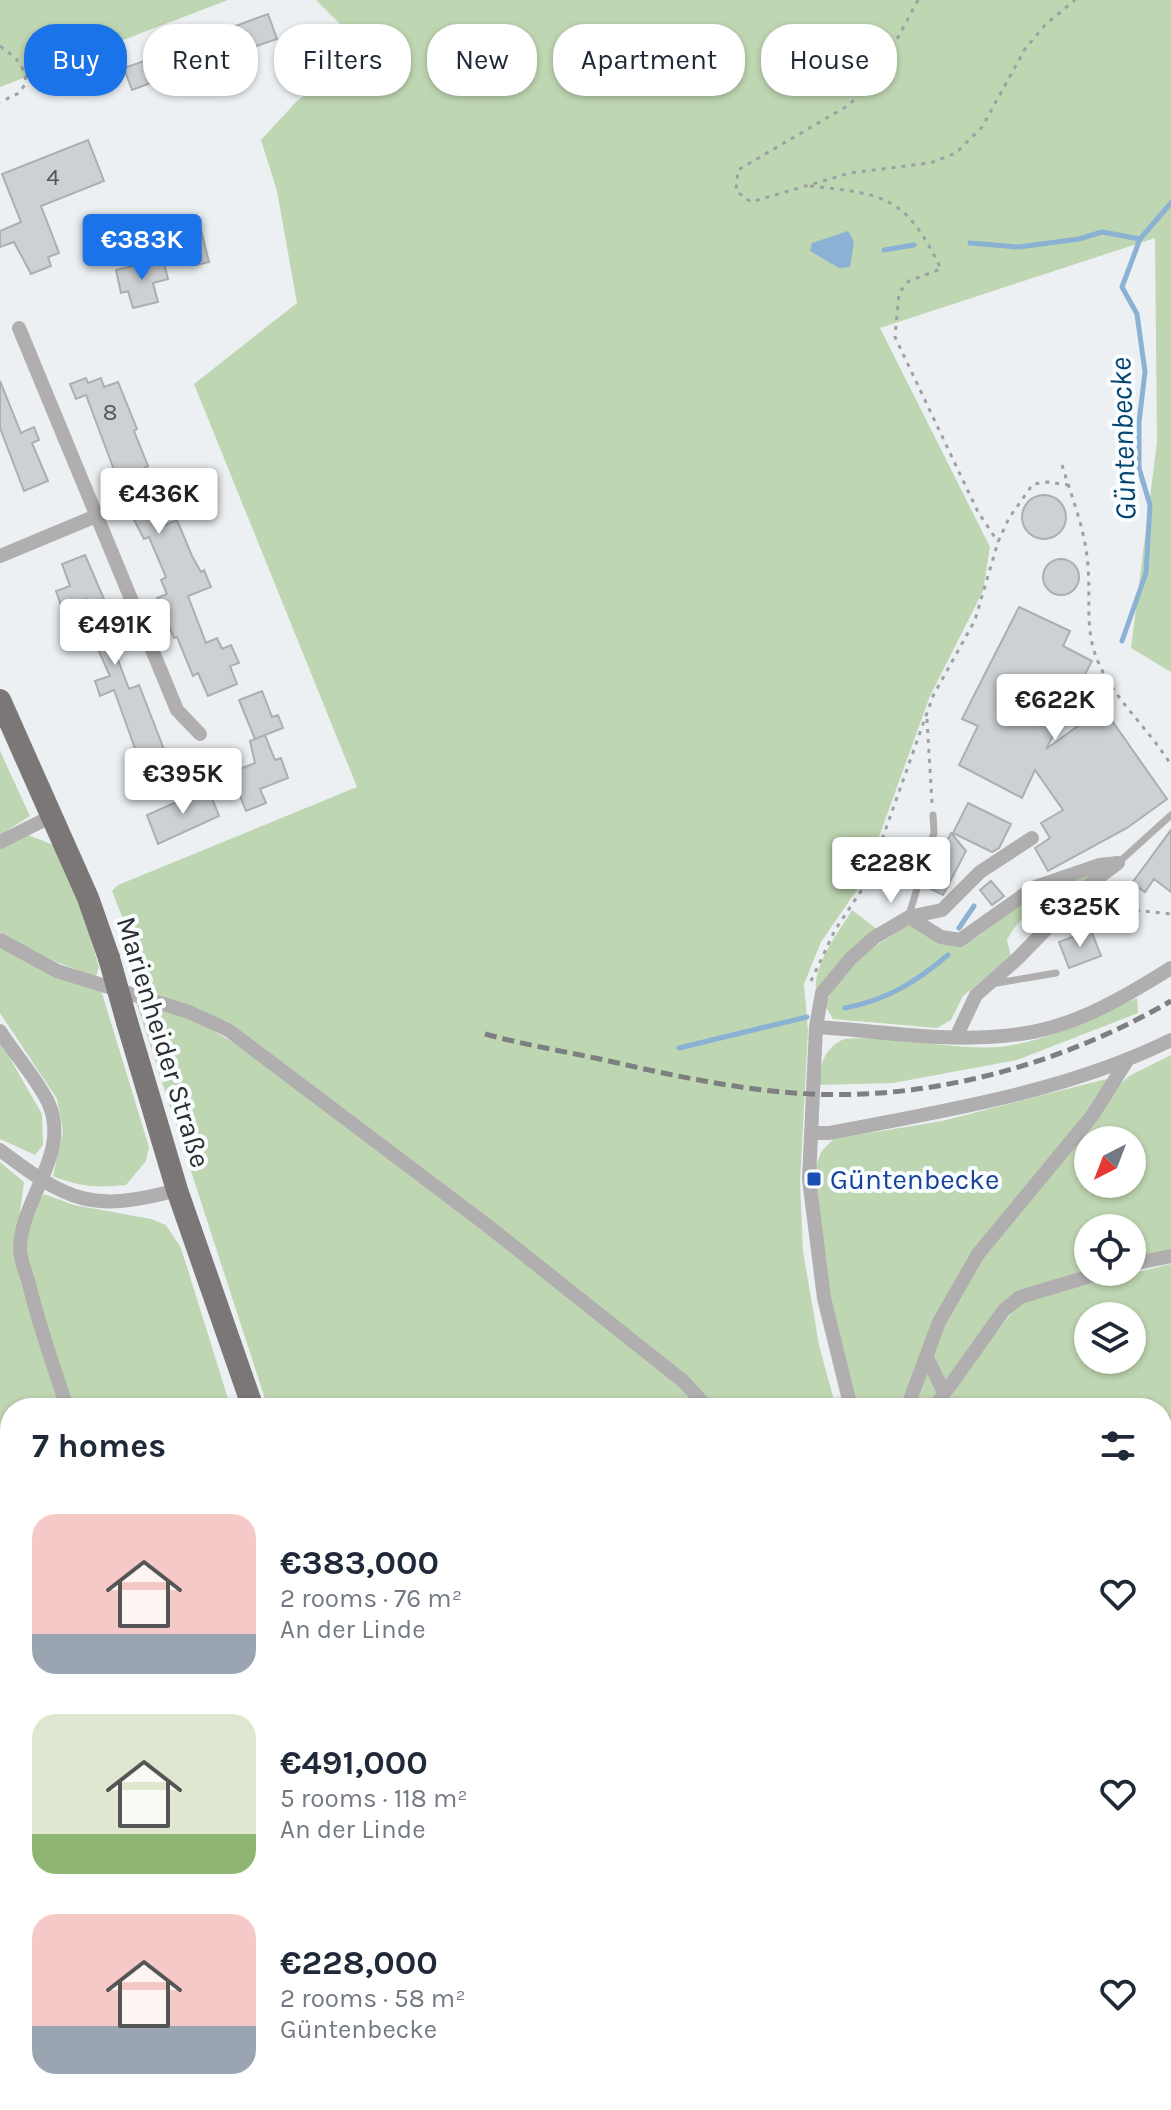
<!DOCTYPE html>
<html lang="en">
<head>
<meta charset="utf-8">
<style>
	:root { --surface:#fff; --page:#f6f6f7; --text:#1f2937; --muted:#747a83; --accent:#1a73e8 }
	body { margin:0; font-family:Karla,sans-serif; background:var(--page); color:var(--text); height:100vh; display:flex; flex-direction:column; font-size:30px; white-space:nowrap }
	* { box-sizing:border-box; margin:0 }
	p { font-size:26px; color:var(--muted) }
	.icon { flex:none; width:44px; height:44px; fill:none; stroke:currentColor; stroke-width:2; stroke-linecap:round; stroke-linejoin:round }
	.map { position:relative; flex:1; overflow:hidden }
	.panel { position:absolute; left:0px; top:1398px; width:1172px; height:712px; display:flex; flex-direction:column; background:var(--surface); border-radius:32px 32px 0 0; box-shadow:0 2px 6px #0004 }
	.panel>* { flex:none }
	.banner { position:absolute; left:24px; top:24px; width:1124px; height:72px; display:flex; gap:16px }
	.needle { width:52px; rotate:222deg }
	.controls { position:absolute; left:1074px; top:1126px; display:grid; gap:16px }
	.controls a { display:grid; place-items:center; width:72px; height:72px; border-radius:50%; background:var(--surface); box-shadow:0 2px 6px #0004; font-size:40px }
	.price { position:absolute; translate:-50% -68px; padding:0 18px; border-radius:8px; background:#fff; color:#222; font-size:26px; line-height:52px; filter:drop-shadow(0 2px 4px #0008) }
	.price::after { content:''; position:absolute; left:50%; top:48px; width:24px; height:18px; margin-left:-12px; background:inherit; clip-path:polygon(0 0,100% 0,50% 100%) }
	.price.active { background:var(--accent); color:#fff }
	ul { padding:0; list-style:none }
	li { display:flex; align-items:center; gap:24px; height:200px; padding:0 32px }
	li span { display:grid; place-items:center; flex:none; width:224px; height:160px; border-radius:24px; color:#555 }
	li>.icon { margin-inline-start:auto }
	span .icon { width:96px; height:96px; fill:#fffc; stroke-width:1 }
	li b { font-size:34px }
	h2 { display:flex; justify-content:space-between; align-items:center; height:96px; padding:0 32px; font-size:34px }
	.chip { padding:0 28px; border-radius:32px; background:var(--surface); box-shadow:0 2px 6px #0004; font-size:28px; line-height:72px }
	.chip.active { background:var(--accent); color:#fff }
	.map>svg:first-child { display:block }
	.green { fill:#bfd6b2; fill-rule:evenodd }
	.water { fill:#8bb1d4 }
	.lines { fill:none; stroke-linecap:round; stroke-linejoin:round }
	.stream { stroke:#8bb1d4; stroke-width:5 }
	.building { fill:#cdd1d4; stroke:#abafb2; stroke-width:2 }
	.path { stroke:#9ea1a3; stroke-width:3; stroke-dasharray:4 6; stroke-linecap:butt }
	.lane { stroke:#b0aeae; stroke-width:7 }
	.street { stroke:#b0aeae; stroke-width:14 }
	.primary { stroke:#7b7777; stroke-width:22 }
	.rail { stroke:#7d7f81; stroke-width:5; stroke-dasharray:12 6; stroke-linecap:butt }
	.primary-bridge { stroke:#7b7777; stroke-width:22 }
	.transit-dot { fill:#1a4fb4; stroke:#fafdff; stroke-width:3 }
	.labels { text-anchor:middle; stroke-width:8; stroke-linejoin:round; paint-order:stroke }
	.number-label { font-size:24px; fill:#545658 }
	.street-label { font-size:28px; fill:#2b2d2e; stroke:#fafdff }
	.transit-label { font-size:28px; fill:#164399; stroke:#fafdff; text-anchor:start }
	.water-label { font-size:30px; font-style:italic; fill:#02436f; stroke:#fafdff }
</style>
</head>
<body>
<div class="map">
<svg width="1171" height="2110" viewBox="0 0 1171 2110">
	<rect width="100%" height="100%" fill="#ecf0f3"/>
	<!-- green -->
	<path class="green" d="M 0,0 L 228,0 L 0,87 Z
		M 316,0 L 1171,0 L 1171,672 L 1131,648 L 1157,442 L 1155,238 L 880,328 L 990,547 L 983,591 L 930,696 L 863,881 L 821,942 L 804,984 L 808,1031 L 800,1183 L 803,1251 L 819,1345 L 836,1408 L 713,1408 L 687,1380 L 192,1008 L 135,986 L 129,962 L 134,947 L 112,891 L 118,885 L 357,787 L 194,384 L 297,303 L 277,191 L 261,140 L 296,102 L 362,46 Z
		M 0,751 L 30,816 L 0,835 Z
		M 28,835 L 54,845 L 81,903 L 99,967 L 96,977 L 38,955 L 0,932 L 0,846 Z
		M 1098,871 C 1068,895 1025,903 1007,940 L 1011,956 L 963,996 L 951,1020 L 937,1028 L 833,1019 L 826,1007 C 835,969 873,948 904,927 L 910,925 L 962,944 L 976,938 L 1038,890 Z
		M 852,910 L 878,930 L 816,992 C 813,964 838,933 852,910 Z
		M 0,947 L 101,990 L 149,1147 L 146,1161 L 126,1185 C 97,1188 80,1187 53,1176 L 63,1131 L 57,1099 L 0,1013 Z
		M 1137,998 L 1138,1013 L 1017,1060 L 893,1083 L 818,1085 C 820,1065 824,1048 844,1039 C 895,1034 947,1050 998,1047 C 1046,1043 1093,1016 1137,998 Z
		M 135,999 C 221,1021 287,1081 357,1133 C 466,1214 572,1298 679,1383 L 702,1408 L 268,1408 Z
		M 0,1041 L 42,1114 L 43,1145 L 35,1155 L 0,1139 Z
		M 1171,1055 L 1171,1252 L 1132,1261 L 1132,1228 L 1088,1228 L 1088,1272 L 1018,1294 L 927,1408 L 912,1408 L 943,1325 L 981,1257 L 1113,1091 L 1129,1076 ZM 1088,1140 L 1132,1140 L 1132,1184 L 1088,1184 Z
		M 1110,1078 L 1089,1114 L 975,1252 L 903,1408 L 856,1408 L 838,1340 L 822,1244 L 815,1169 L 821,1152 L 833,1139 L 942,1121 Z
		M 0,1162 L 24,1182 L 15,1250 L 62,1408 L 10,1408 L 10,1888 L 0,1899 Z
		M 44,1194 L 74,1205 L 151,1219 L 166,1225 L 181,1248 L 231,1408 L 71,1408 L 24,1249 L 29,1212 Z
		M 1171,1264 L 1171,1947 L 1162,1960 L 1162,1408 L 944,1408 L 972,1363 L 1022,1300 ZM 1088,1316 L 1132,1316 L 1132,1360 L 1088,1360 Z
		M 10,1903 L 10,2100 L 521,2100 L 510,2110 L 0,2110 L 0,1913 Z
		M 760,2100 L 1063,2100 L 1056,2110 L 770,2110 Z"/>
	<!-- water -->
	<path class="water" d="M 848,231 L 854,242 L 850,267 L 839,268 L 810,251 L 812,243 Z"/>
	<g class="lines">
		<!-- stream -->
		<path class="stream" d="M 970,243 L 1019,247 L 1079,239 L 1102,232 L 1140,239
			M 884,250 L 914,245
			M 1122,641 L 1146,573 L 1150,505 L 1139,468 L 1139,422 L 1145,372 L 1137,314 L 1122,287 L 1140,239 L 1171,203
			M 959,928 L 974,906
			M 845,1008 C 887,1000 916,982 948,955
			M 679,1048 L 807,1017"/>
	</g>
	<!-- building -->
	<path class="building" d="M 268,14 L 277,39 L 239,52 L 236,44 L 197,58 L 199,65 L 132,90 L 124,68 L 231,31 L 230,28 Z
		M 88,140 L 104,181 L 41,206 L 59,253 L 48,257 L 51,266 L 31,274 L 14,242 L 0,247 L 0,231 L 21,222 L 2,174 Z
		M 201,230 L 209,262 L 196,265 L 188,233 Z
		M 163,259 L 168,279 L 153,283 L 158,302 L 133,308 L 128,291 L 121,293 L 116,270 Z
		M 86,378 L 88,383 L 101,378 L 104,387 L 118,382 L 137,429 L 134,431 L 148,466 L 144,468 L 163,526 L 177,520 L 192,556 L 201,572 L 204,570 L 211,587 L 188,596 L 206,643 L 217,638 L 222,649 L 231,645 L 239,663 L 230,666 L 237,684 L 208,696 L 198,673 L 193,676 L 177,637 L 174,638 L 157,598 L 167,594 L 161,580 L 166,577 L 149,537 L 144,539 L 129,510 L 86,395 L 76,399 L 70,384 Z
		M 0,381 L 21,433 L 34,427 L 39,440 L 32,443 L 48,481 L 24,491 L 0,428 Z
		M1022 517a22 22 0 1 1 44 0a22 22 0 1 1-44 0Z
		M 85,555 L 125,648 L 115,652 L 129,689 L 139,685 L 172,770 L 146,779 L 114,690 L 100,696 L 95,681 L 110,676 L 88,627 L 96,624 L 86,599 L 62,608 L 56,591 L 70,586 L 62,564 Z
		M1043 577a18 18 0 1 1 36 0a18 18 0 1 1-36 0Z
		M 1019,607 L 1070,631 L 1063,646 L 1092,661 L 1046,749 L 1103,708 L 1167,799 L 1127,828 L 1048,871 L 1035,848 L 1050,838 L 1041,823 L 1063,810 L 1035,770 L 1022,798 L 959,765 L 978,726 L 962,719 Z
		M 262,691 L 272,717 L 278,715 L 283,728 L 255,739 L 239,700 Z
		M 265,735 L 275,760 L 281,758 L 288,778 L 260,789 L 266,803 L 246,811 L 237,788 L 215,796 L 209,781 L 255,763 L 250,741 Z
		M 208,788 L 219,816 L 158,844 L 147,815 Z
		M 968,803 L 1011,824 L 999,848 L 992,852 L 953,833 Z
		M 1171,830 L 1171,892 L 1154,879 L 1145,892 L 1132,883 Z
		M 951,833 L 966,851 L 943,895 L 925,886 Z
		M 991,881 L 1004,896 L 992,905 L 980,890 Z
		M 1091,930 L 1101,956 L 1069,968 L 1059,942 Z"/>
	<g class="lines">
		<!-- path -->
		<path class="path" d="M 918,0 L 877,76 L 849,105 L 738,170 L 736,191 L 751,202 L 850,173 L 930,163 L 956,153 L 982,127 L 1025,49 L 1045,25 L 1075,0
			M 0,46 C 16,58 24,63 26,83 L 19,93 L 0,102
			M 810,186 C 887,194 906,197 941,269 L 909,281 L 899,293 L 895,337 L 978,512 L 998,542
			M 1062,465 C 1072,498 1086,532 1088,567 C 1091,602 1084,631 1099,664 C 1117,703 1150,730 1171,765
			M 927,719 L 932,803
			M 1086,912 L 1123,909 L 1171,914
			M 811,981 L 835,930 L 867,882 L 933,696 L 975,620 L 998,542 L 1009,518 L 1033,484 L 1048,482 L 1068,485
			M 517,2110 L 528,2100"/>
		<!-- lane -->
		<path class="lane" d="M 1118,863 L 1171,815
			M 909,915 L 934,833 L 933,815
			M 991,984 L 1056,973"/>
		<!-- street -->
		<path class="street" d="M 19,328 L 177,710 L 200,734
			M 0,556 L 96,516
			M 0,842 L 52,816
			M 909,917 L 941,937 L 960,940 L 1035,887 L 1099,865 L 1118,863 L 1090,884 L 1017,959 L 976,995 L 957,1035
			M 0,940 L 57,971 L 189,1012 L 228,1030 L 488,1226 L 683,1381 L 708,1408
			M 816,1027 C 883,1031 953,1044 1020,1034 C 1074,1027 1125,997 1171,968
			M 0,1031 C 15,1055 35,1076 48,1102 C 72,1153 21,1197 20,1249 C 20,1260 26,1273 29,1284 C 39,1326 54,1367 67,1408
			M 811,1133 L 829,1133 C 943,1111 1066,1092 1171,1040
			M 0,1150 C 69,1202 92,1213 177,1190
			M 1132,1264 L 1171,1256
			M 926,1356 L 944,1392
			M 851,1408 L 824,1298 L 809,1179 L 816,1027 L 822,993 L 851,958 L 875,937 L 909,917 L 942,910 L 980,872 L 1032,838
			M 907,1408 L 939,1322 L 978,1254 L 1092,1116 L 1128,1059
			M 934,1408 L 1004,1310 L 1020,1297 L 1104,1272
			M 0,1907 L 10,1897"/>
		<!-- primary -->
		<path class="primary" d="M 0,700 L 88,898 L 109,958
			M 127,1022 L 177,1190 L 253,1408
			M 689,2100 L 699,2110"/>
		<!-- rail -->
		<path class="rail" d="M 485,1034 C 525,1045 568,1052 609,1061 C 670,1075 731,1088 794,1093 C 924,1103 1059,1066 1171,1001"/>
		<!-- primary-bridge -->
		<path class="primary-bridge" d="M 109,958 L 127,1022"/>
	</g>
	<!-- markers -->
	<rect class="transit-dot" x="806" y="1171" width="16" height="16" rx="4"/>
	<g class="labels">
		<!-- number labels -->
		<g class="number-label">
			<text x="53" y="185">4</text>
			<text x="110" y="420">8</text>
		</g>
		<!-- street labels -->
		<g class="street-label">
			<text transform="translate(164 1042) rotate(73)" y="10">Marienheider Straße</text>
		</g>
		<!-- transit labels -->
		<g class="transit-label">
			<text x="830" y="1189">Güntenbecke</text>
		</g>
		<!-- water labels -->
		<g class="water-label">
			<text transform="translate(1123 439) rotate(-92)" y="10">Güntenbecke</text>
		</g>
	</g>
</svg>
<div class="controls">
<a><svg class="needle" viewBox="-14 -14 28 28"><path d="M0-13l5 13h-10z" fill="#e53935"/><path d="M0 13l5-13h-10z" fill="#747a83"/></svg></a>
<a><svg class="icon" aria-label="locate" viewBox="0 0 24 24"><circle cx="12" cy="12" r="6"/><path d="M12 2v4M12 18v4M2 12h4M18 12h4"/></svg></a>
<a><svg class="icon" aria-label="layers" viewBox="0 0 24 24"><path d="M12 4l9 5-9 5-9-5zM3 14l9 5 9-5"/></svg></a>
</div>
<b class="price active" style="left:142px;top:282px">€383K</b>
<b class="price" style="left:159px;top:536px">€436K</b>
<b class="price" style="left:115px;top:667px">€491K</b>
<b class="price" style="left:1055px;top:742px">€622K</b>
<b class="price" style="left:183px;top:816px">€395K</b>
<b class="price" style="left:891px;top:905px">€228K</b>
<b class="price" style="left:1080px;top:949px">€325K</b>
<div class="banner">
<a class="chip active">Buy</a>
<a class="chip">Rent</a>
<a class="chip">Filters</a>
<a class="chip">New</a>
<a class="chip">Apartment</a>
<a class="chip">House</a>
</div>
<section class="panel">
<h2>7 homes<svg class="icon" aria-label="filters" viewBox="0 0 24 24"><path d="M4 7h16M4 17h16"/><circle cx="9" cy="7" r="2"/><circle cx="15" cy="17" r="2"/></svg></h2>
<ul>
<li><span style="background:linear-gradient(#f6c9c9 75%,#9aa5b1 0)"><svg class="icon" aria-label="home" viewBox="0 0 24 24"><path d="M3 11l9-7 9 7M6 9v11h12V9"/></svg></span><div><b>€383,000</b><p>2 rooms · 76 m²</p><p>An der Linde</p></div><svg class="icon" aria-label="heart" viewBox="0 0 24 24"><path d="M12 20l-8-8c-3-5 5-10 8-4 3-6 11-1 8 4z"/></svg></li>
<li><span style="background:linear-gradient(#dfe7d0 75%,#8fb573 0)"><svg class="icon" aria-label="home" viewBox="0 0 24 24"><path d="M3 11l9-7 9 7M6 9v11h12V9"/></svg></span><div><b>€491,000</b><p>5 rooms · 118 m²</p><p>An der Linde</p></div><svg class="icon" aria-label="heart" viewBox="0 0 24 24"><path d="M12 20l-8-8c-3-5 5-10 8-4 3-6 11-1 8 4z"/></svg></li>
<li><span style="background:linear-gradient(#f6c9c9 70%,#9aa5b1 0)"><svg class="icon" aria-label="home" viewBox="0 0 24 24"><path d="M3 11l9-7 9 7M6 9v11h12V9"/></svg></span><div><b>€228,000</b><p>2 rooms · 58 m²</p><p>Güntenbecke</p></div><svg class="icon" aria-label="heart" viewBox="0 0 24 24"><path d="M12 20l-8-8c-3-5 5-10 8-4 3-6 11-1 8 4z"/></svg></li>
</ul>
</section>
</div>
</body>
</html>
